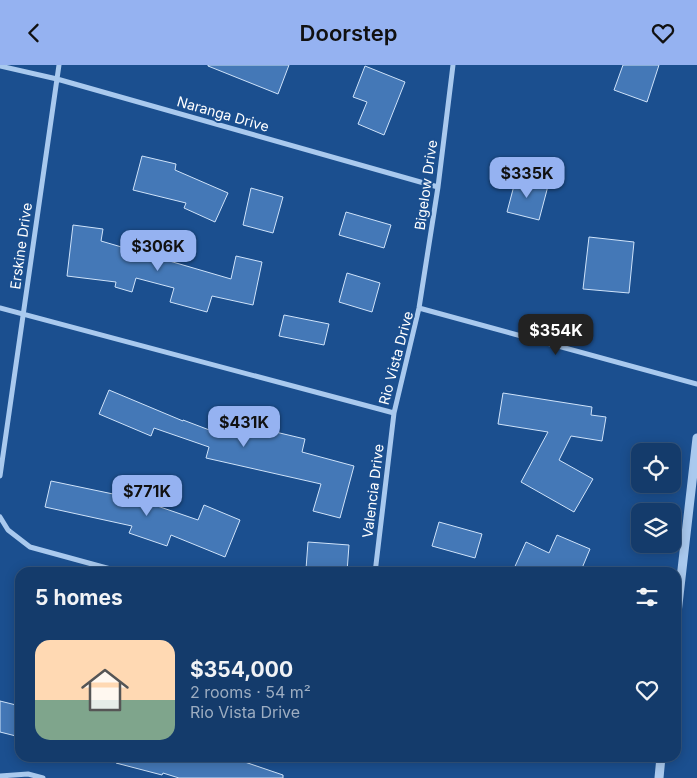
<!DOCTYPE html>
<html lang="en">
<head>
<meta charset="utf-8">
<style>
	:root { --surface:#143b6b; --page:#214673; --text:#f1f3f6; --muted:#9dadc1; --line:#33557e; --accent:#95b2f1 }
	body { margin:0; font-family:Inter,sans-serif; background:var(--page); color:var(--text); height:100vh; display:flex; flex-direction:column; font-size:19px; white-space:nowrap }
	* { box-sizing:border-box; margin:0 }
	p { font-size:16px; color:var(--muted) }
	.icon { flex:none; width:28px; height:28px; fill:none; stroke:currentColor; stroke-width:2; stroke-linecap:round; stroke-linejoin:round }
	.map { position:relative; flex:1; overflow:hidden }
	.panel { position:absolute; left:15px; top:502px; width:666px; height:195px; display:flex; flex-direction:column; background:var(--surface); border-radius:15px; box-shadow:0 2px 12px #0003,0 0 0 1px var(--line) }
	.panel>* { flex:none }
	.tools { position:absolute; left:631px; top:378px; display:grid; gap:10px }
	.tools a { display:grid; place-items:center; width:50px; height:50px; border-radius:10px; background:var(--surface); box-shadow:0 2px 12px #0003,0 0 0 1px var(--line); font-size:25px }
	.price { position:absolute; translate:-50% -42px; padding:0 11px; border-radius:10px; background:var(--accent); color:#111; font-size:16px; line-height:32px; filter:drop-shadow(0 1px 2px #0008) }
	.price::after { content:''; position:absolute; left:50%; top:30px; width:15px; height:11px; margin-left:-8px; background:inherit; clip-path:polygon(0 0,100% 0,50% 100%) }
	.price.on { background:#222; color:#fff }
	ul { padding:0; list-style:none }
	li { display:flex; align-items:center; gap:15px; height:125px; padding:0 20px }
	li span { display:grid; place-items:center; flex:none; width:140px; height:100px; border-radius:15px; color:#555 }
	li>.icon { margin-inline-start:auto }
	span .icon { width:60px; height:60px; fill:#fffc; stroke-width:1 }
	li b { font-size:21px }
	h2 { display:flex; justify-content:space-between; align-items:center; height:60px; padding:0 20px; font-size:21px }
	header { display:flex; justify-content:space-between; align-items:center; height:65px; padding:0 20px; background:var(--accent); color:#111; font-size:22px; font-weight:600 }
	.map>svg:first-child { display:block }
	.building { fill:#4478b7; stroke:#cfe3fa }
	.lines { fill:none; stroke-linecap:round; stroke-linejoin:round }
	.minor { stroke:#a9c9ee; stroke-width:5 }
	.tertiary { stroke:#a9c9ee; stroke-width:9 }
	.labels { text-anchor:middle; stroke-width:4; stroke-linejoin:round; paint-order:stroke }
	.street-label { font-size:14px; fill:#fff; stroke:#1b4f8f }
</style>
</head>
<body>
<header><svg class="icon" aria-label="back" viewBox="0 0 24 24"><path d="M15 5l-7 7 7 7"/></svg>Doorstep<svg class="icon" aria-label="heart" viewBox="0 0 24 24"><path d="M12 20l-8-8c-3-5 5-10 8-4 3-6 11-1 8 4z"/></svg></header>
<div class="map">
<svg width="697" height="713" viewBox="0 0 697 713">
	<rect width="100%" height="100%" fill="#1b4f8f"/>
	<!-- building -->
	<path class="building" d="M 208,0 L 289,0 L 278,29 L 208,1 Z
		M 623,0 L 659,0 L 647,37 L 614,25 Z
		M 365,1 L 405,17 L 384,70 L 358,59 L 367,37 L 353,32 Z
		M 142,91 L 176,99 L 175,105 L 228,128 L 215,157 L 184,143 L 186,138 L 133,125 Z
		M 516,113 L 548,121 L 539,155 L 507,147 Z
		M 251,123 L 283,132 L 273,168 L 243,160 Z
		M 346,147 L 391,160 L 384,183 L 339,170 Z
		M 73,160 L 103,164 L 101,176 L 231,214 L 236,191 L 262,197 L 253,240 L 212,231 L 207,247 L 170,237 L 174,223 L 136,213 L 132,227 L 115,222 L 116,217 L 67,211 Z
		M 589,172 L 634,177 L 629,228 L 583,224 Z
		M 347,208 L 380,218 L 372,247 L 339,237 Z
		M 284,250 L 329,259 L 324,280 L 279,271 Z
		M 109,325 L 183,356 L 183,355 L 212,366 L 216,350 L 247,357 L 246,360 L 305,374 L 302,387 L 354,401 L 340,453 L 313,446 L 321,419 L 206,393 L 209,382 L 154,363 L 151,371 L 99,349 Z
		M 503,328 L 592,342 L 591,350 L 606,352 L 602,376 L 571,371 L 559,395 L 593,414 L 574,447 L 521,417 L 548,367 L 498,359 Z
		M 51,416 L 137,434 L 198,455 L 204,440 L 240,455 L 225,492 L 171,470 L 167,481 L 129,468 L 132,461 L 45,442 Z
		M 439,457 L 482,469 L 475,493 L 432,481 Z
		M 557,470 L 590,484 L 580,508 L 512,508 L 526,477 L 549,488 Z
		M 308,477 L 349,480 L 347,507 L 306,504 Z
		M 0,636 L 20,641 L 20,672 L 0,667 Z
		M 117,692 L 230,692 L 283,710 L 283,713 L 179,713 L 163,708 L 162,710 L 116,698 Z"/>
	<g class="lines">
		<!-- minor -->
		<path class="minor" d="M 0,1 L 57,14 L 438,122
			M 0,243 L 394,348
			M 419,243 L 697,319
			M 0,411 L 59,0
			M 0,452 L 8,465 L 30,482 L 125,508
			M 375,508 L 394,348 L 419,243 L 438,122 L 453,0
			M 0,711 L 28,709 L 43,713"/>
		<!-- tertiary -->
		<path class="tertiary" d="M 676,557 L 697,373
			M 659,713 L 661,692"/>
	</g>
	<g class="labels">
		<!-- street labels -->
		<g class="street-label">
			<text transform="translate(223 49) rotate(16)" y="5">Naranga Drive</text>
			<text transform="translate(426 120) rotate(-82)" y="5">Bigelow Drive</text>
			<text transform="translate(21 181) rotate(-82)" y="5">Erskine Drive</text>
			<text transform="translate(396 293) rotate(-75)" y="5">Rio Vista Drive</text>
			<text transform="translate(373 426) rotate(-83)" y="5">Valencia Drive</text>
		</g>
	</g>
</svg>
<div class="tools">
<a><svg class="icon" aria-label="locate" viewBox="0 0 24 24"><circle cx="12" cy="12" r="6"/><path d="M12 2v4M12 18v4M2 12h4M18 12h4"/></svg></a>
<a><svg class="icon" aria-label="layers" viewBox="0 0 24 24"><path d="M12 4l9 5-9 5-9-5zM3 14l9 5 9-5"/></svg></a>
</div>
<b class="price" style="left:527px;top:134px">$335K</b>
<b class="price" style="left:158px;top:207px">$306K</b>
<b class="price on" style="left:556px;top:291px">$354K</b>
<b class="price" style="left:244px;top:383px">$431K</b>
<b class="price" style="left:147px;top:452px">$771K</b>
<section class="panel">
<h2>5 homes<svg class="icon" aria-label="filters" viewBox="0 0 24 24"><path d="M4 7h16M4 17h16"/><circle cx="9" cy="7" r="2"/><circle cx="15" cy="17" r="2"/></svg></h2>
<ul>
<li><span style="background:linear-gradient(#ffd9b3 60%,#7fa58c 0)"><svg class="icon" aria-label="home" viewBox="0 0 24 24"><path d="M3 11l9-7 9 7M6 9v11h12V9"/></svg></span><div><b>$354,000</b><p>2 rooms · 54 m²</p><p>Rio Vista Drive</p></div><svg class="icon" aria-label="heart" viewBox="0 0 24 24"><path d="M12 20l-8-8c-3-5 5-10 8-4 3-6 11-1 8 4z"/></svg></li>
</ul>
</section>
</div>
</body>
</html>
